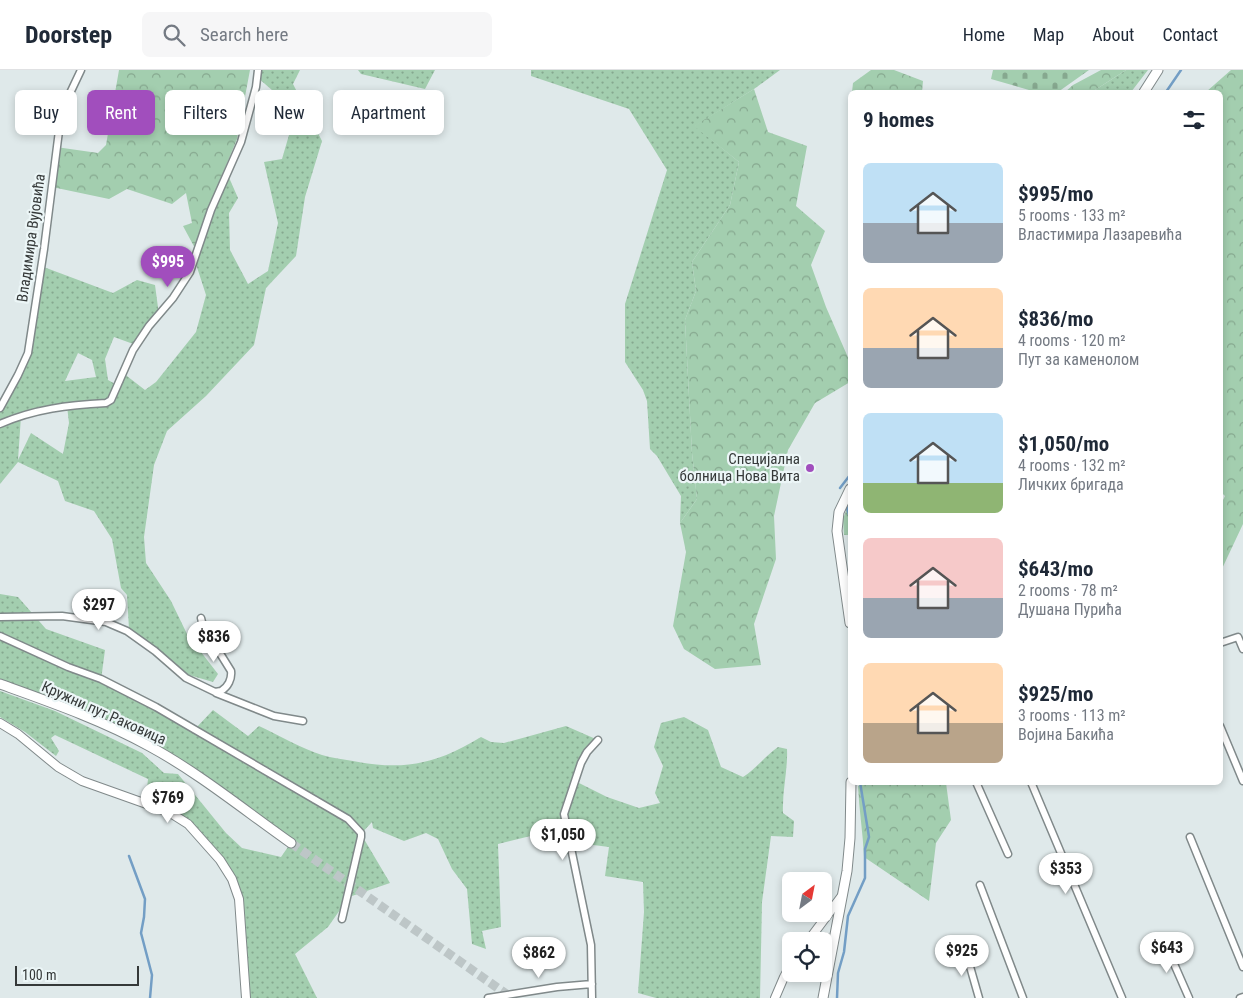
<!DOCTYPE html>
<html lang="en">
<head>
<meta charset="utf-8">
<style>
	:root { --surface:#fff; --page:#f6f6f7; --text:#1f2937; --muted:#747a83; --line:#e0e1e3; --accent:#a14ebd }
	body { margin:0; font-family:"Roboto Condensed",sans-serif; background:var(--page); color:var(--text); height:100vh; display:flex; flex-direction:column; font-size:19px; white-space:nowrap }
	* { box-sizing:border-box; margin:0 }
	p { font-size:16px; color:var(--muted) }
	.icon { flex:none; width:28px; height:28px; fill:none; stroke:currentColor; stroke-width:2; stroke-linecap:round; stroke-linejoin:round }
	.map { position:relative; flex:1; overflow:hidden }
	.side { position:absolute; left:848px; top:20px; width:375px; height:695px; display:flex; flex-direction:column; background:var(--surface); border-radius:8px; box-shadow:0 2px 8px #0003 }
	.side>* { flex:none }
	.guide { position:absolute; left:15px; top:20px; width:475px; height:45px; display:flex; gap:10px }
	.needle { width:32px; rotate:32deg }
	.fabs { position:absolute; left:782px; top:802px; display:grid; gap:10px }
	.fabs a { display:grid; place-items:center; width:50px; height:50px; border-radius:8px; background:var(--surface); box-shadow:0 2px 8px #0003; font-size:25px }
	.scale { position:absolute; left:15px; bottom:12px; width:124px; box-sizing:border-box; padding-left:5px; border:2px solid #353939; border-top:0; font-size:14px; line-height:18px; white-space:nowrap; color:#353939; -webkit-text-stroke:4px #ecf6f7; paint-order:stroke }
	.price { position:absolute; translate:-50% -42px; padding:0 11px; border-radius:18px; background:#fff; color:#222; font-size:16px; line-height:32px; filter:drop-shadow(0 1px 2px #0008) }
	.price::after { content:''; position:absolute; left:50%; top:30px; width:15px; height:11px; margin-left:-8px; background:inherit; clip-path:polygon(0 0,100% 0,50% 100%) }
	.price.current { background:var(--accent); color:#fff }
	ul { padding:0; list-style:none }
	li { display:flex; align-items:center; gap:15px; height:125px; padding:0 15px }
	li span { display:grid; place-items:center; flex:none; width:140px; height:100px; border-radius:8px; color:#555 }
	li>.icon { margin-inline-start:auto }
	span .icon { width:60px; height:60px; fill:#fffc; stroke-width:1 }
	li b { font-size:21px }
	h2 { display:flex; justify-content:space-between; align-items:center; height:60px; padding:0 15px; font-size:21px }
	.pill { padding:0 18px; border-radius:8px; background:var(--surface); box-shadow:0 2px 8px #0003; font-size:18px; line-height:45px }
	.pill.current { background:var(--accent); color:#fff }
	header { display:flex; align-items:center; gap:30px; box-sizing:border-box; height:70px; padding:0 25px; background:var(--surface); border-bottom:1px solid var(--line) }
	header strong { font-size:24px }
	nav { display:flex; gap:28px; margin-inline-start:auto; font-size:18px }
	.search { width:350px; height:45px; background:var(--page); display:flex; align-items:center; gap:12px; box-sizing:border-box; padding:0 18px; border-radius:8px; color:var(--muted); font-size:19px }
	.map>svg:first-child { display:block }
	.grass { fill:url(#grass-dots); fill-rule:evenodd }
	.forest { fill:url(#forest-crowns) }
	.cemetery { fill:url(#cemetery-stones) }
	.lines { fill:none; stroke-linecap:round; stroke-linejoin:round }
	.stream { stroke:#739ec5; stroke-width:2.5 }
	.secondary-tunnel { stroke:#bdc6c7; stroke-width:9; stroke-dasharray:9 4.5; stroke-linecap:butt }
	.minor-casing { stroke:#80898a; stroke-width:9 }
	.tertiary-casing { stroke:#80898a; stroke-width:10 }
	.secondary-casing { stroke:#80898a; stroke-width:11 }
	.minor { stroke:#fff; stroke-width:6 }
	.tertiary { stroke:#fff; stroke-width:8 }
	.secondary { stroke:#fff; stroke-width:9 }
	.poi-dot { fill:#a14ebd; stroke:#ecf6f7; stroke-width:2 }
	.labels { text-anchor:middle; stroke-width:4.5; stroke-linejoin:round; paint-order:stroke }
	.street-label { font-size:15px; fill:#353939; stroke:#ecf6f7 }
	.poi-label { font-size:15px; fill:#353939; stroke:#ecf6f7; text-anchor:end }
</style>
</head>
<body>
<header>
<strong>Doorstep</strong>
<div class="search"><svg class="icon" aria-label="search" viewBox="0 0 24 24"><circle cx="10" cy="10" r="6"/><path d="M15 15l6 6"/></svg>Search here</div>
<nav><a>Home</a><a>Map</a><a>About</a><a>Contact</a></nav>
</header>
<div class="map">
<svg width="1243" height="928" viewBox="0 0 1243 928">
	<defs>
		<pattern id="grass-dots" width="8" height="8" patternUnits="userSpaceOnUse" patternTransform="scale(1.25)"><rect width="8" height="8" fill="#a3ceaf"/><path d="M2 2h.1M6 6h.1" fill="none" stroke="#86a88f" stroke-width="1.8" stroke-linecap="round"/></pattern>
		<pattern id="forest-crowns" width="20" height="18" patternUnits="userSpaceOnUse" patternTransform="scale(1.25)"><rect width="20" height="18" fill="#a3ceaf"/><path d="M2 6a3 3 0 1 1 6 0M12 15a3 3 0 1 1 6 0" fill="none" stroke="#86a88f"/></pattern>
		<pattern id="cemetery-stones" width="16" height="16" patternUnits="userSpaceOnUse" patternTransform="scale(1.25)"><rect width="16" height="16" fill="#a3ceaf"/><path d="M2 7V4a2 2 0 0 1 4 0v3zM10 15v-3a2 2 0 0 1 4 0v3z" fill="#86a88f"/></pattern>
	</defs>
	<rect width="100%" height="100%" fill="#dfe9ea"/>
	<!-- grass -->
	<path class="grass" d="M 258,0 L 300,0 L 293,14 L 322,71 L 305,127 L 296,186 L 266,218 L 254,275 L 206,326 L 167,361 L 154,395 L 144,467 L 146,493 L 171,531 L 187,564 L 218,604 L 213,612 L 189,605 L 152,575 L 129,559 L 127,525 L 121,518 L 112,469 L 94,441 L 65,431 L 58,411 L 18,392 L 0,414 L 0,336 L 28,283 L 41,196 L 113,223 L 137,210 L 155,215 L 159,245 L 136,275 L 114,267 L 105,289 L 108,310 L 117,315 L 123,303 L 145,320 L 156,312 L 196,262 L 206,225 L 195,191 L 227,103 L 238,128 L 229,143 L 230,180 L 248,214 L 268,201 L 278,153 L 264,92 L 282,89 L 296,41 L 257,7 ZM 78,283 L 92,290 L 96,307 L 65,311 ZM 67,336 L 69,353 L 63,384 L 31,363 L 18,390 L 21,346 Z
		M 358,0 L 435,0 L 425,19 L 361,4 Z
		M 531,0 L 780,0 L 754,19 L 695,56 L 739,92 L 730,135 L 692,192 L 696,221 L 685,250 L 692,383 L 697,429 L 680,453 L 681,426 L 657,386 L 650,379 L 647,331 L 643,320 L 625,292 L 625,234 L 667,100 L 629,39 L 531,6 Z
		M 1126,0 L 1148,0 L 1131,22 L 1092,22 Z
		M 0,524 L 18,527 L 46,559 L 105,580 L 101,610 L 195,659 L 213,640 L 248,666 L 259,656 C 280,666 301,678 322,685 C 332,688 343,689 353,691 C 404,701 437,694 481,667 L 491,672 L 504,673 L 566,656 L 598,670 L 592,675 L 575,711 L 607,727 L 639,738 L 660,733 L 655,723 L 663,696 L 654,677 L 661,653 L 684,647 L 708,660 L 721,697 L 743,707 C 756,699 765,686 778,677 L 787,679 C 788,700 782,721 783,743 L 794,751 L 793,767 L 771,766 L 762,832 L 760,928 L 656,928 L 638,923 L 644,842 L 643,812 L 605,806 L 609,777 L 570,772 L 573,783 L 564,784 L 551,761 L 498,774 L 501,857 L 482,861 L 486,879 L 472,874 L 467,819 L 452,799 L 438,769 L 426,763 L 404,771 L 373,758 L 372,752 L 361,764 L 390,813 L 349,827 L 328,857 L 295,884 L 317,928 L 246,928 L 239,829 L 232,809 L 188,754 L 156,737 L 146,728 L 148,709 L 55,665 L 51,668 L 59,681 L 56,686 L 25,662 L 0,647 L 0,621 L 55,641 L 142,683 L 164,703 L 178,704 L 226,763 L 242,778 L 281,787 L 290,774 L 148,675 L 0,614 Z"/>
	<!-- forest -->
	<path class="forest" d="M 119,0 L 250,0 L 237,69 L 213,127 L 211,140 L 197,182 L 183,156 L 192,153 L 186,123 L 172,134 L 127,119 L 109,129 L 52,117 L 56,77 L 98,83 L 106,75 Z
		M 871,0 L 894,0 L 923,11 L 922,22 L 852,22 L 853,13 Z
		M 1101,0 L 1126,0 L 1092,22 L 1065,22 L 1073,15 Z
		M 1231,0 L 1243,0 L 1243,454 L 1220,503 L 1220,436 L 1225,426 L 1220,421 L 1220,22 L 1206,22 Z
		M 754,19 L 768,62 L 807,76 L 796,136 L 825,161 L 811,195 L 826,237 L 850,292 L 850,312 L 815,333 L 788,380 L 774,446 L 776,489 L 754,554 L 761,595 L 715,599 L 684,579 L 673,556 L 686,482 L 680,453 L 697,429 L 692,383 L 685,250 L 696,221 L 692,192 L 730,135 L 739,92 L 694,56 Z
		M 850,431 L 850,465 L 844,465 L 843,449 Z
		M 869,712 L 946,713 L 951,750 L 936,773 L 929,831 L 864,787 C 863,763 859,740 858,716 Z"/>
	<!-- cemetery -->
	<path class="cemetery" d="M 993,0 L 1089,0 L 1058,22 L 1028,22 L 1029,20 L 991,9 Z"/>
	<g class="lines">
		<!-- stream -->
		<path class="stream" d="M 1166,22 L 1181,0
			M 840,418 L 850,405
			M 846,435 L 850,448
			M 129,786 L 145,829 L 144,847 L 141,863 L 152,905 L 150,928
			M 837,928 L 838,903 L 844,882 L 848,846 L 865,808 L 865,779 L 869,767 L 860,712"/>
		<!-- secondary-tunnel -->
		<path class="secondary-tunnel" d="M 291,773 L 512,928"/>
		<!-- minor casing -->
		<g class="minor-casing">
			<path id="minor" d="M 0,338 L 18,305 L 28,283 L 44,179 L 60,53 L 63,38 L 81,0
				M 0,354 C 34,339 69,335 106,333 L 111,330 L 133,280 L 149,256 L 173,228 L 190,202 L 211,140 L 241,72 L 256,17 L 258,0
				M 0,547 L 62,546 L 106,552 L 127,561 L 155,581 L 186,608 L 215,622 L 221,621 C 228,617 232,609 231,601 L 203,556 L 201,548
				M 0,566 L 68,597 L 101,609 L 156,637 L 348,749 L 361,763 L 361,767 L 342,849
				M 1220,573 L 1238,567 L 1243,579
				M 216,623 L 274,646 L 303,651
				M 1220,656 L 1243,711
				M 976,712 L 1008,784
				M 1031,712 L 1122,928
				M 1190,767 L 1243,897
				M 980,815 L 1023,928
				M 1164,871 L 1189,928
				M 965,879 L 979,928
				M 488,928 L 557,917 L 592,914
				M 592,928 L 591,875 L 564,744 L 581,693 L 587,682 L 598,670
				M 1240,928 L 1243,927"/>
		</g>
		<!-- tertiary casing -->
		<g class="tertiary-casing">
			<path id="tertiary" d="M 0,653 L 18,664 L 58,697 L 82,711 L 169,742 L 188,754 L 220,790 L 232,809 L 239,829 L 246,928
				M 810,868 C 819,866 827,865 833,874
				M 808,871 L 841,827
				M 775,928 L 784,907 L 791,894"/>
		</g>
		<!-- secondary casing -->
		<g class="secondary-casing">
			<path id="secondary" d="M 1144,22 L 1158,0
				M 850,419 L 839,442 L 837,461 L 850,553
				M 0,614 C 50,632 102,650 149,676 C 199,703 244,740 291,773
				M 823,928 L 847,801 L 850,768 L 851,712"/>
		</g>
		<!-- minor -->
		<use href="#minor" class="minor"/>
		<!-- tertiary -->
		<use href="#tertiary" class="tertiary"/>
		<!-- secondary -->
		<use href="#secondary" class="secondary"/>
	</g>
	<!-- markers -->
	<circle class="poi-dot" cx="810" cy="398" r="5"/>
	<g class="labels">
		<!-- street labels -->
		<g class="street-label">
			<text transform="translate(31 168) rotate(-82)" y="5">Владимира Вујовића</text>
			<text transform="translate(104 643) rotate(24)" y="5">Кружни пут Раковица</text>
		</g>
		<!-- poi labels -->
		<g class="poi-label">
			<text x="800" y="394">Специјална<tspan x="800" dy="17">болница Нова Вита</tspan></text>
		</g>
	</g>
</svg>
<div class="fabs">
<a><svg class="needle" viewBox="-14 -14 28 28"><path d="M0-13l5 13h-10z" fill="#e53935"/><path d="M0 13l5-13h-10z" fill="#747a83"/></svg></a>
<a><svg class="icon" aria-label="locate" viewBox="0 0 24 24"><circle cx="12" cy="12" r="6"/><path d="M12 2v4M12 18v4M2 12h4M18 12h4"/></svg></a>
</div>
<div class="scale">100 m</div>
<b class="price current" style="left:168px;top:218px">$995</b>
<b class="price" style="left:99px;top:561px">$297</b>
<b class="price" style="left:214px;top:593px">$836</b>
<b class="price" style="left:168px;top:754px">$769</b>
<b class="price" style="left:563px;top:791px">$1,050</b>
<b class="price" style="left:1066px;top:825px">$353</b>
<b class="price" style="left:1167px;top:904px">$643</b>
<b class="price" style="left:962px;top:907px">$925</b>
<b class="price" style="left:539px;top:909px">$862</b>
<div class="guide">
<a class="pill">Buy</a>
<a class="pill current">Rent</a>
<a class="pill">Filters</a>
<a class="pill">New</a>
<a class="pill">Apartment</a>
</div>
<section class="side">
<h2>9 homes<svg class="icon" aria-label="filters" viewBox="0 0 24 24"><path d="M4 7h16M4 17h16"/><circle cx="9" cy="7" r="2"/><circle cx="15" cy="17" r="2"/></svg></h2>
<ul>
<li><span style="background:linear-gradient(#bfe0f5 60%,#9aa5b1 0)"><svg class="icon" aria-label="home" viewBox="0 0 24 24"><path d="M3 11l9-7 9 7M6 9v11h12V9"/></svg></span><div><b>$995/mo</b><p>5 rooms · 133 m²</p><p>Властимира Лазаревића</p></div></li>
<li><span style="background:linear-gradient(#ffd9b3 60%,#9aa5b1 0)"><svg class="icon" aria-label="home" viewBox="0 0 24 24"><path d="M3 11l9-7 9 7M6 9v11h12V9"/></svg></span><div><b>$836/mo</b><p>4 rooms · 120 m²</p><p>Пут за каменолом</p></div></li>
<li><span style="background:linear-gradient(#bfe0f5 70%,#8fb573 0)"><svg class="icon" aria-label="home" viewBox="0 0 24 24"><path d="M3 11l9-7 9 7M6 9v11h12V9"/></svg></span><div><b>$1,050/mo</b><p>4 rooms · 132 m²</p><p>Личких бригада</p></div></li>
<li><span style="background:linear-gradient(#f6c9c9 60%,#9aa5b1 0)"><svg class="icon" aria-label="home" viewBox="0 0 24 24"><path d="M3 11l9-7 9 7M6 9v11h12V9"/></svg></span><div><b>$643/mo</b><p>2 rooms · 78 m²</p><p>Душана Пурића</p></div></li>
<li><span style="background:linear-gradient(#ffd9b3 60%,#b9a48a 0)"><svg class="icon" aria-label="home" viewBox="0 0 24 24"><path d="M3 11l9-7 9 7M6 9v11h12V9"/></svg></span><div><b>$925/mo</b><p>3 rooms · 113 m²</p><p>Војина Бакића</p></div></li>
</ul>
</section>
</div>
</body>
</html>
